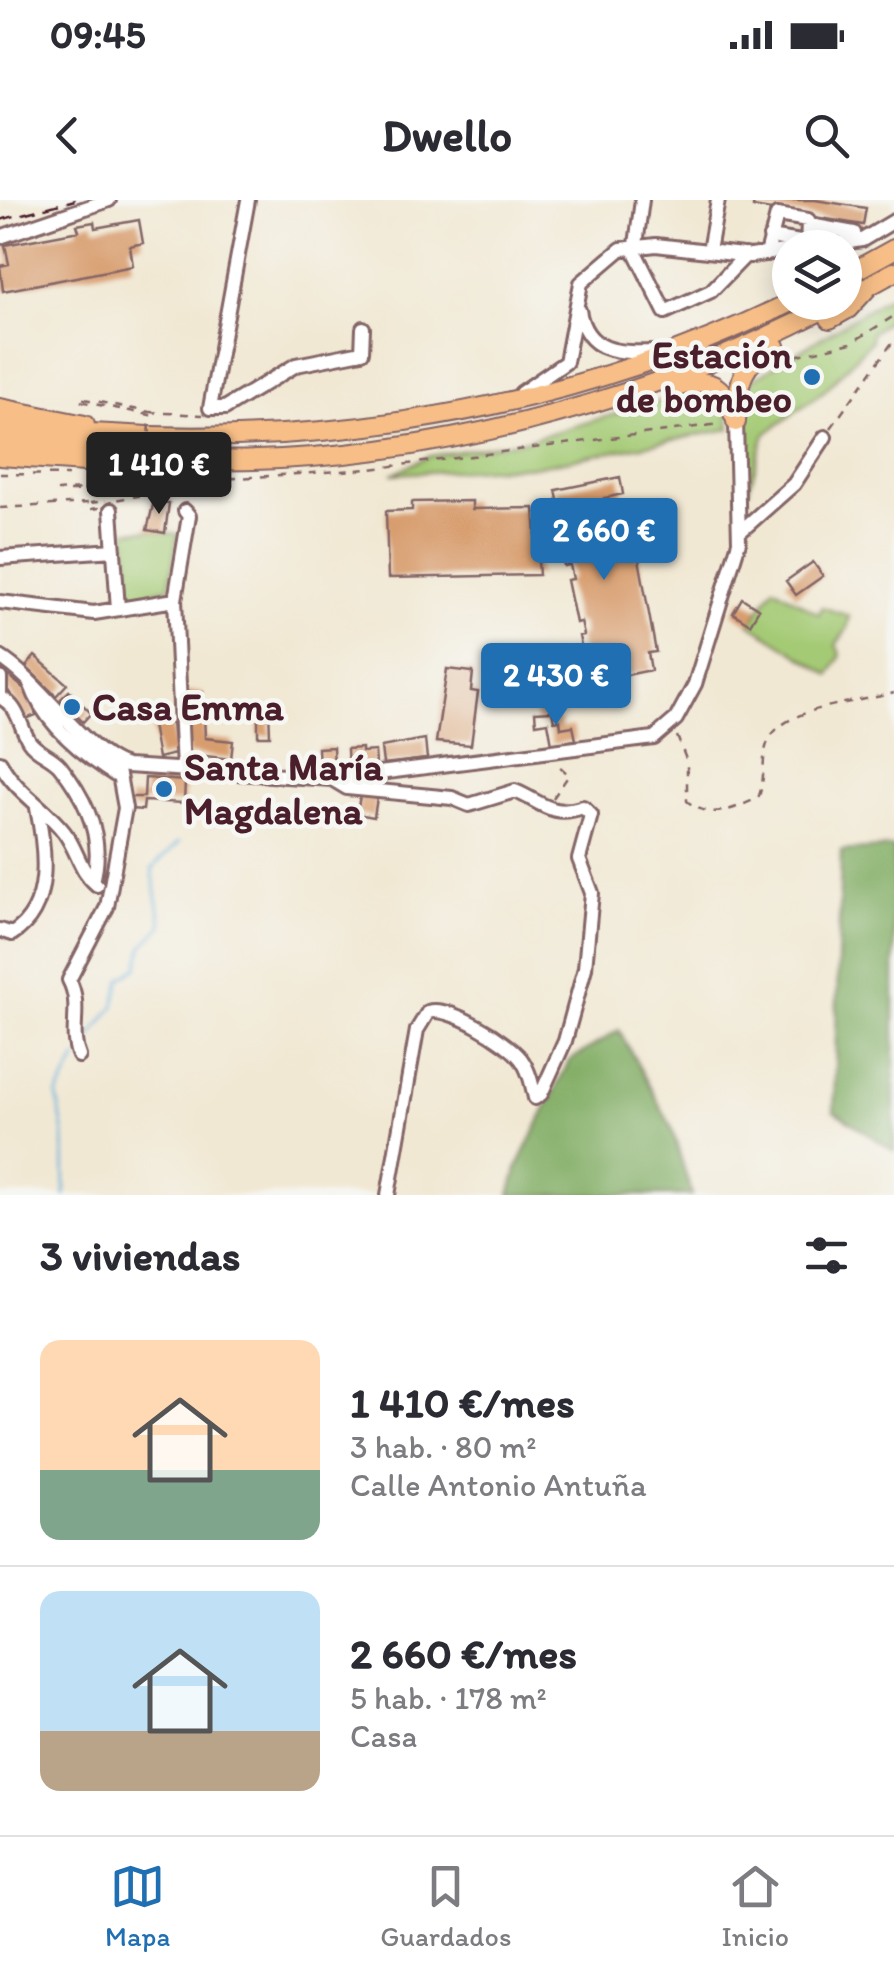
<!DOCTYPE html>
<html lang="es">
<head>
<meta charset="utf-8">
<style>
	:root { --surface:#fff; --page:#f7f7f7; --text:#2b2b33; --muted:#7c7c81; --line:#e1e1e2; --accent:#1f6fb2 }
	body { margin:0; font-family:Itim,sans-serif; background:var(--page); color:var(--text); height:100vh; display:flex; flex-direction:column; font-size:38px; white-space:nowrap }
	* { box-sizing:border-box; margin:0 }
	p { font-size:32px; color:var(--muted) }
	.icon { flex:none; width:55px; height:55px; fill:none; stroke:currentColor; stroke-width:2; stroke-linecap:round; stroke-linejoin:round }
	.map { position:relative; height:995px; overflow:hidden }
	.panel { display:flex; flex-direction:column; background:var(--surface); flex:1 }
	.panel>* { flex:none }
	.buttons { position:absolute; left:772px; top:30px; display:grid; gap:20px }
	.buttons a { display:grid; place-items:center; width:90px; height:90px; border-radius:50%; background:var(--surface); box-shadow:0 5px 25px #0003; font-size:50px }
	.price { position:absolute; translate:-50% -85px; padding:0 22px; border-radius:10px; background:var(--accent); color:#fff; font-size:32px; line-height:65px; filter:drop-shadow(0 2px 5px #0008) }
	.price::after { content:''; position:absolute; left:50%; top:60px; width:30px; height:22px; margin-left:-15px; background:inherit; clip-path:polygon(0 0,100% 0,50% 100%) }
	.price.current { background:#222; color:#fff }
	ul { padding:0; list-style:none }
	li { display:flex; align-items:center; gap:30px; height:250px; padding:0 40px }
	li+li { border-top:2px solid var(--line) }
	li span { display:grid; place-items:center; flex:none; width:280px; height:200px; border-radius:20px; color:#555 }
	li>.icon { margin-inline-start:auto }
	span .icon { width:120px; height:120px; fill:#fffc; stroke-width:1 }
	li b { font-size:42px }
	h2 { display:flex; justify-content:space-between; align-items:center; height:120px; padding:0 40px; font-size:42px }
	.status { display:flex; justify-content:space-between; align-items:center; height:70px; padding:0 50px; background:var(--surface); direction:ltr }
	.status svg { height:28px; fill:currentColor }
	header { display:flex; justify-content:space-between; align-items:center; height:130px; padding:0 40px; background:var(--surface); font-size:45px; font-weight:800 }
	.tab-bar { display:flex; justify-content:space-around; align-items:center; height:140px; border-top:2px solid var(--line); background:var(--surface); font-size:28px; color:var(--muted) }
	.tab-bar a { display:grid; justify-items:center; gap:5px }
	.tab-bar .current { color:var(--accent) }
	.map>svg:first-child { display:block }
	.green { fill:#a4ca75; stroke:#777450; stroke-width:2.5 }
	.forest { fill:#83ae66; stroke:#666648; stroke-width:2.5 }
	.lines { fill:none; stroke-linecap:round; stroke-linejoin:round }
	.stream { stroke:#64b0dd; stroke-width:2.5 }
	.building { fill:#d89d6e }
	.minor-casing { stroke:#846566; stroke-width:18 }
	.highway-casing { stroke:#846566; stroke-width:22 }
	.path { stroke:#846566; stroke-width:2.5; stroke-dasharray:8 8; stroke-linecap:butt }
	.minor { stroke:#fff; stroke-width:12 }
	.highway { stroke:#f7be87; stroke-width:18 }
	.rail { stroke:#4a1f2b; stroke-width:2.5; stroke-dasharray:15 8; stroke-linecap:butt }
	.path-bridge { stroke:#846566; stroke-width:2.5; stroke-dasharray:8 8; stroke-linecap:butt }
	.poi-dot { fill:#1f6fb2; stroke:#f6f6f2; stroke-width:4 }
	.labels { text-anchor:middle; stroke-width:9; stroke-linejoin:round; paint-order:stroke }
	.poi-label { font-size:38px; font-weight:bold; fill:#4a1f2b; stroke:#f6f6f2; text-anchor:start }
</style>
</head>
<body>
<div class="status"><b>09:45</b><svg viewBox="0 0 49 12"><path d="M0 12V9h3v3zM5 12V6h3v6zM10 12V3h3v9zM15 12V0h3v12zM26 1h20v11H26zM47 4h2v5h-2z"/></svg></div>
<header><svg class="icon" aria-label="back" viewBox="0 0 24 24"><path d="M15 5l-7 7 7 7"/></svg>Dwello<svg class="icon" aria-label="search" viewBox="0 0 24 24"><circle cx="10" cy="10" r="6"/><path d="M15 15l6 6"/></svg></header>
<div class="map">
<svg width="894" height="995" viewBox="0 0 894 995">
	<rect width="100%" height="100%" fill="#f6f6f2"/>
	<filter id="ink" filterUnits="userSpaceOnUse"><feTurbulence type="fractalNoise" baseFrequency=".01" numOctaves="2"/><feDisplacementMap in="SourceGraphic" scale="20" xChannelSelector="R" yChannelSelector="G"/><feConvolveMatrix kernelMatrix="1 2 1 2 8 2 1 2 1" color-interpolation-filters="sRGB"/></filter>
	<filter id="wash" filterUnits="userSpaceOnUse"><feTurbulence type="fractalNoise" baseFrequency=".0048" numOctaves="4" result="noise"/><feDisplacementMap in="SourceGraphic" scale="40" xChannelSelector="R" yChannelSelector="G"/><feGaussianBlur stdDeviation="2.25" result="paint"/><feColorMatrix in="noise" values="0 0 0 0 0 0 0 0 0 0 0 0 0 0 0 0 0 1.4 0 .05"/><feComposite in="paint" operator="in"/></filter>
	<g filter="url(#wash)">
		<rect width="100%" height="100%" fill="#f1e8d3"/>
		<!-- green -->
		<path class="green" d="M 894,93 L 894,116 L 871,133 L 871,141 L 824,191 L 765,234 L 748,292 L 744,221 L 752,180 Z
			M 701,189 L 728,209 L 730,229 L 538,266 L 392,274 L 430,256 L 527,240 Z
			M 147,330 L 178,334 L 169,387 L 131,398 L 126,331 Z
			M 774,387 L 819,414 L 822,407 L 849,416 L 847,429 L 836,445 L 841,455 L 830,475 L 750,424 Z"/>
		<!-- forest -->
		<path class="forest" d="M 894,647 L 894,951 L 834,911 L 841,651 Z
			M 619,830 L 671,926 L 692,995 L 510,995 L 518,966 L 569,861 Z"/>
		<g class="lines">
			<!-- stream -->
			<path class="stream" d="M 83,847 L 114,806 L 121,779 L 138,767 L 143,746 L 162,726 L 152,669 L 179,642
				M 65,995 L 64,934 L 57,896 L 77,858"/>
		</g>
		<g id="blocks">
			<!-- building -->
			<path class="building" d="M 754,0 L 815,0 L 866,8 L 863,25 L 753,7 Z
				M 139,20 L 143,43 L 130,46 L 133,66 L 3,91 L 0,66 L 9,64 L 5,45 L 79,31 L 77,25 L 94,22 L 95,28 Z
				M 620,277 L 623,294 L 604,298 L 609,320 L 622,321 L 625,339 L 635,337 L 656,452 L 648,453 L 651,470 L 593,482 L 588,479 L 579,436 L 584,435 L 581,422 L 576,423 L 567,380 L 573,379 L 570,365 L 564,366 L 556,324 L 555,311 L 560,310 L 556,290 Z
				M 154,301 L 169,303 L 165,333 L 147,330 Z
				M 472,301 L 472,309 L 534,308 L 539,375 L 388,378 L 386,311 L 412,310 L 412,302 Z
				M 813,362 L 823,376 L 796,395 L 786,381 Z
				M 742,398 L 759,409 L 750,424 L 733,413 Z
				M 35,456 L 67,484 L 56,496 L 26,467 Z
				M 447,469 L 473,472 L 471,491 L 478,492 L 471,545 L 436,542 Z
				M 9,476 L 29,493 L 36,515 L 26,519 L 4,484 Z
				M 69,491 L 91,513 L 83,522 L 60,500 Z
				M 184,492 L 203,492 L 205,538 L 233,541 L 231,559 L 188,554 Z
				M 269,507 L 270,536 L 258,536 L 258,508 Z
				M 552,511 L 554,521 L 560,520 L 561,528 L 573,526 L 576,540 L 552,544 L 548,522 L 536,524 L 535,512 Z
				M 172,523 L 175,554 L 158,558 L 152,525 Z
				M 425,539 L 427,559 L 383,564 L 381,547 Z
				M 333,547 L 334,567 L 319,568 L 318,548 Z
				M 362,548 L 362,552 L 375,551 L 376,565 L 348,568 L 347,549 Z
				M 145,578 L 185,581 L 184,603 L 144,601 L 143,610 L 130,609 L 130,597 L 144,597 Z
				M 360,595 L 377,598 L 374,617 L 357,614 Z"/>
		</g>
	</g>
	<g filter="url(#ink)">
		<use href="#blocks" fill-opacity="0" stroke="#846566" stroke-width="2.5"/>
		<g class="lines">
			<!-- minor casing -->
			<g class="minor-casing">
				<path id="minor" d="M 248,0 L 210,208 L 225,208 L 296,165 L 362,152 L 363,128
					M 642,0 L 635,52 L 665,112 L 711,91 L 746,55
					M 810,25 L 854,33 L 852,41
					M 0,37 L 109,0
					M 770,37 L 807,43
					M 809,48 L 862,40 L 894,21
					M 709,51 L 718,0
					M 767,54 L 777,15 L 808,20 L 807,48
					M 579,110 C 586,155 622,153 659,152
					M 521,193 L 566,162 L 581,83 L 621,49 L 656,45 L 751,56 L 790,50
					M 111,310 L 118,409
					M 742,330 L 794,284 L 825,237
					M 0,358 L 114,350
					M 0,402 L 94,413 L 175,400
					M 0,457 C 40,481 88,557 127,566 L 332,579 L 654,538 L 676,519 L 695,484 L 739,342 L 736,222
					M 0,478 L 0,494
					M 31,485 C 44,523 81,553 115,575
					M 0,497 C 20,508 18,523 29,541 C 36,552 52,556 60,566 C 87,600 105,639 93,681
					M 0,562 C 14,591 45,607 64,632 C 78,651 79,670 97,685
					M 183,569 L 175,400 L 189,316 L 185,311
					M 332,579 L 347,588 L 452,598 L 469,605 L 515,591 C 542,602 551,618 583,607 L 591,615 L 579,659 L 592,693 L 585,768 L 565,841 L 541,894 L 535,898 C 532,884 529,870 521,859 C 507,841 449,805 428,812 L 417,830 L 388,995
					M 0,730 L 12,734 C 54,708 45,648 37,608
					M 79,856 C 68,832 83,806 69,780 L 107,707 L 125,608 L 117,564"/>
			</g>
			<!-- highway casing -->
			<g class="highway-casing">
				<path id="highway" d="M 845,76 L 894,49
					M 863,89 L 894,72
					M 830,119 L 848,109 L 870,85
					M 677,187 C 708,176 724,184 734,216
					M 0,208 L 85,225
					M 736,222 C 739,184 738,164 775,146
					M 0,224 C 270,259 545,222 791,102
					M 0,241 C 63,248 126,257 189,260 C 408,267 645,205 837,102
					M 0,256 L 99,263"/>
			</g>
			<!-- path -->
			<path class="path" d="M 781,159 L 851,143 L 894,116
				M 149,212 L 203,215
				M 831,228 L 894,140
				M 0,274 L 68,275
				M 106,275 L 126,275 L 147,289 L 194,281 L 370,269 L 720,224
				M 93,291 L 138,290 L 138,296 L 114,300
				M 0,308 L 88,303
				M 99,308 L 90,309 L 89,303 L 106,301
				M 677,536 L 687,562 L 687,601 C 711,621 733,609 758,598 C 766,581 761,561 767,544 C 780,506 859,503 894,493
				M 553,598 L 569,575 L 556,563"/>
			<!-- minor -->
			<use href="#minor" class="minor"/>
			<!-- highway -->
			<use href="#highway" class="highway"/>
			<!-- rail -->
			<path class="rail" d="M 0,20 L 75,0"/>
			<!-- path-bridge -->
			<path class="path-bridge" d="M 93,291 L 58,291 L 148,283 L 150,215 L 79,201 L 80,198 L 149,212"/>
		</g>
	</g>
	<!-- markers -->
	<g class="poi-dot">
		<circle cx="812" cy="177" r="10"/>
		<circle cx="72" cy="507" r="10"/>
		<circle cx="164" cy="589" r="10"/>
	</g>
	<g class="labels">
		<!-- poi labels -->
		<g class="poi-label">
			<text x="792" y="168" text-anchor="end">Estación<tspan x="792" dy="44">de bombeo</tspan></text>
			<text x="92" y="520">Casa Emma</text>
			<text x="184" y="580">Santa María<tspan x="184" dy="44">Magdalena</tspan></text>
		</g>
	</g>
</svg>
<div class="buttons">
<a><svg class="icon" aria-label="layers" viewBox="0 0 24 24"><path d="M12 4l9 5-9 5-9-5zM3 14l9 5 9-5"/></svg></a>
</div>
<b class="price current" style="left:159px;top:317px">1 410 €</b>
<b class="price" style="left:604px;top:383px">2 660 €</b>
<b class="price" style="left:556px;top:528px">2 430 €</b>
</div>
<section class="panel">
<h2>3 viviendas<svg class="icon" aria-label="filters" viewBox="0 0 24 24"><path d="M4 7h16M4 17h16"/><circle cx="9" cy="7" r="2"/><circle cx="15" cy="17" r="2"/></svg></h2>
<ul>
<li><span style="background:linear-gradient(#ffd9b3 65%,#7fa58c 0)"><svg class="icon" aria-label="home" viewBox="0 0 24 24"><path d="M3 11l9-7 9 7M6 9v11h12V9"/></svg></span><div><b>1 410 €/mes</b><p>3 hab. · 80 m²</p><p>Calle Antonio Antuña</p></div></li>
<li><span style="background:linear-gradient(#bfe0f5 70%,#b9a48a 0)"><svg class="icon" aria-label="home" viewBox="0 0 24 24"><path d="M3 11l9-7 9 7M6 9v11h12V9"/></svg></span><div><b>2 660 €/mes</b><p>5 hab. · 178 m²</p><p>Casa</p></div></li>
</ul>
</section>
<nav class="tab-bar">
<a class="current"><svg class="icon" aria-label="map" viewBox="0 0 24 24"><path d="M3 6l6-2 6 2 6-2v14l-6 2-6-2-6 2zM9 4v14M15 6v14"/></svg>Mapa</a>
<a><svg class="icon" aria-label="saved" viewBox="0 0 24 24"><path d="M7 4h10v16l-5-4-5 4z"/></svg>Guardados</a>
<a><svg class="icon" aria-label="home" viewBox="0 0 24 24"><path d="M3 11l9-7 9 7M6 9v11h12V9"/></svg>Inicio</a>
</nav>
</body>
</html>
